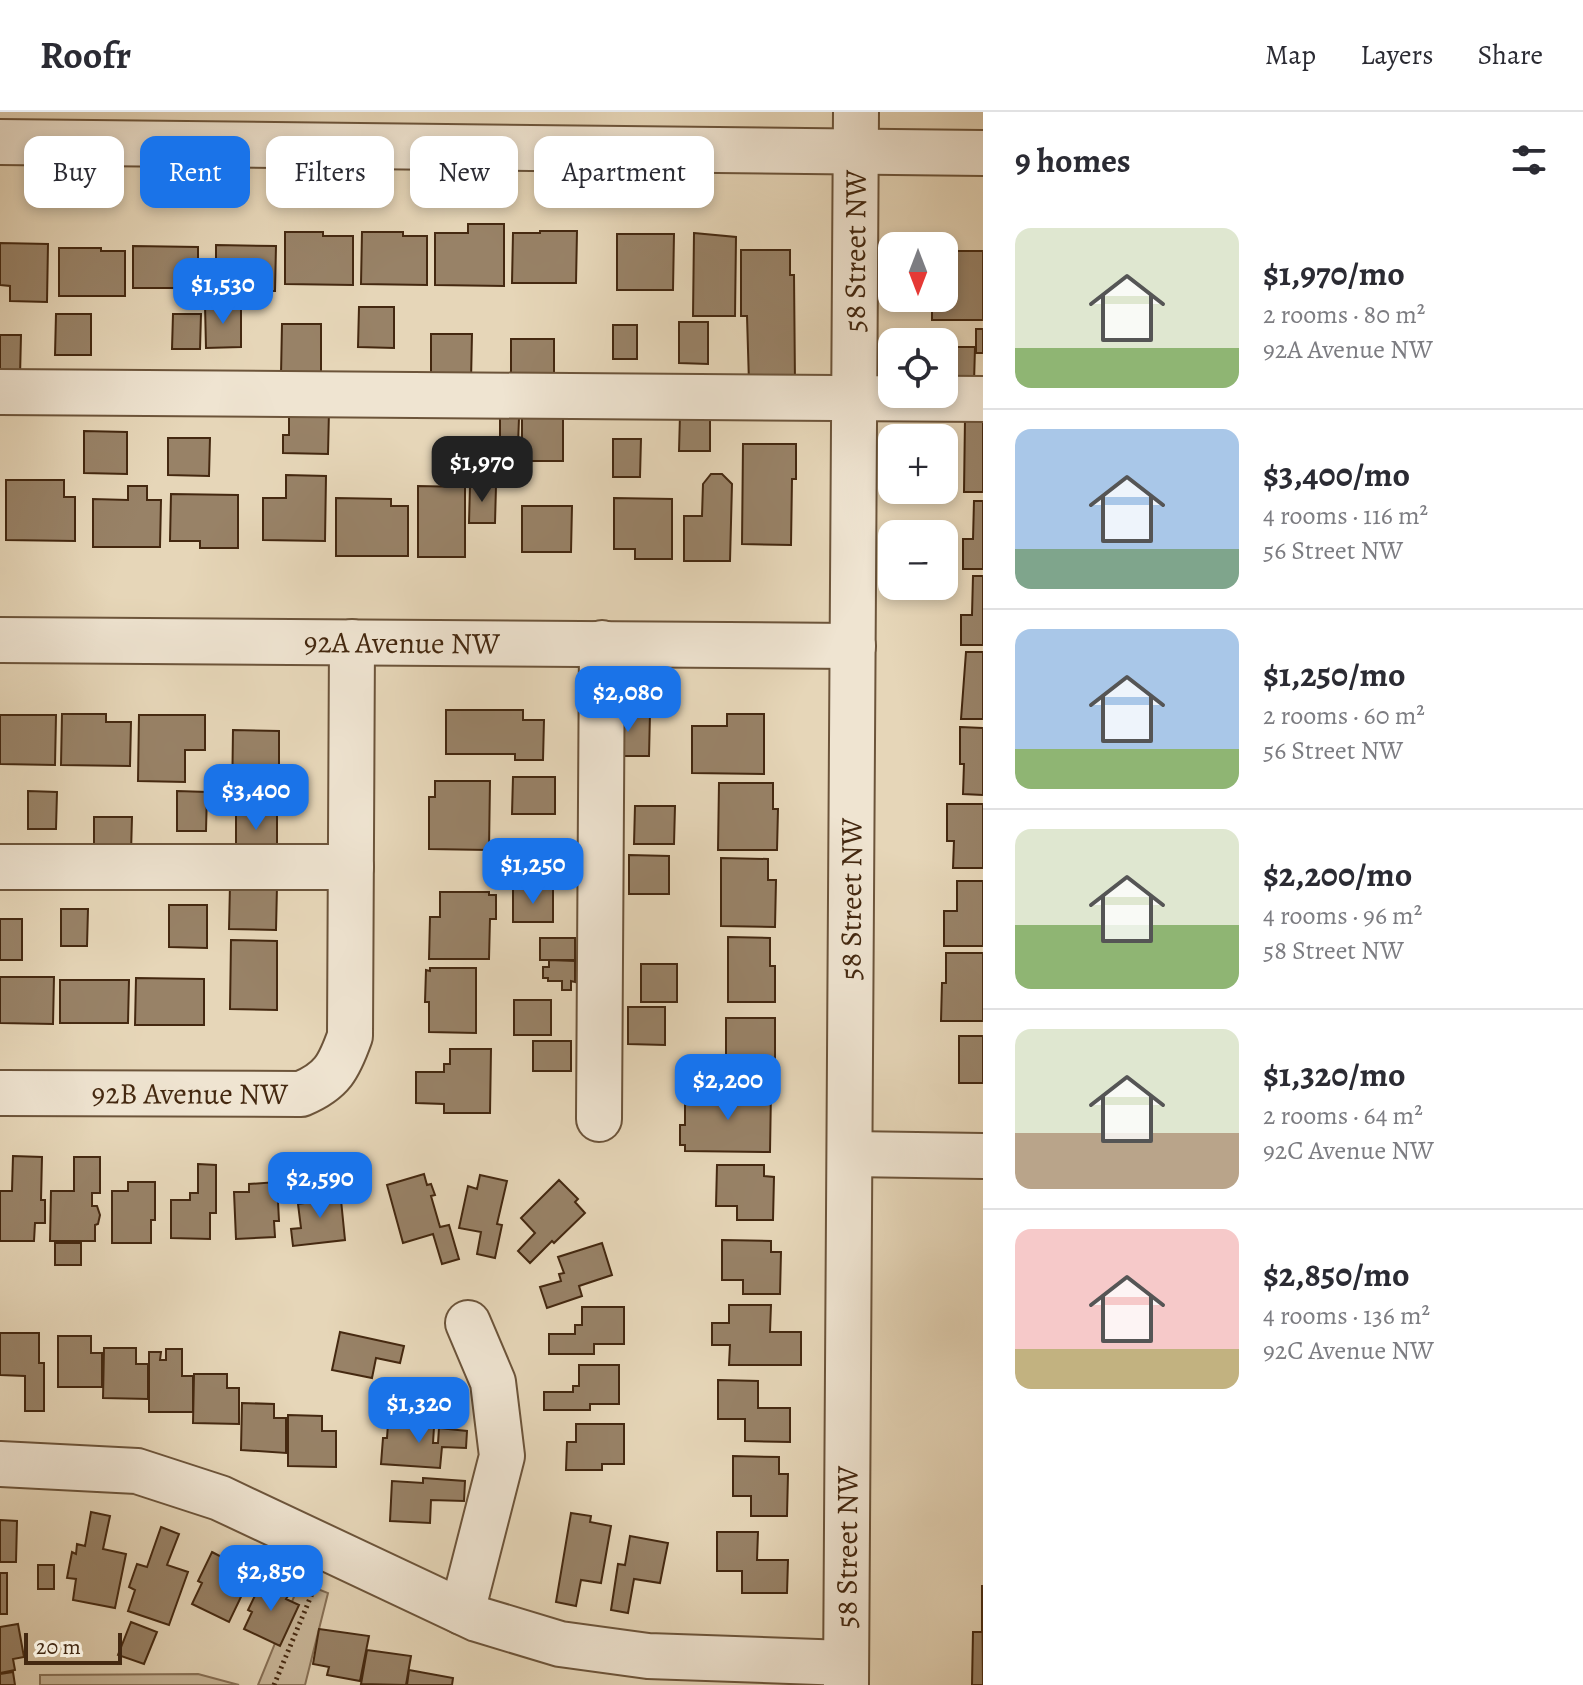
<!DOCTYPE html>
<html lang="en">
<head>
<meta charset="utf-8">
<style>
	:root { --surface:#fff; --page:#f2f2f3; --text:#2b2b33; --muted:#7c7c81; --line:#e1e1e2; --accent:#1a73e8 }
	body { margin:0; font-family:Alegreya,serif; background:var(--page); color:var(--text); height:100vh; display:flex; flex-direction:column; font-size:30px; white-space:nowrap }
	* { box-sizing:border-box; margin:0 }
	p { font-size:26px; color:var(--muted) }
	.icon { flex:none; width:44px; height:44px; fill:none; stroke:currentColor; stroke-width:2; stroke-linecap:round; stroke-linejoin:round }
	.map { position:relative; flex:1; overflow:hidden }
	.details { display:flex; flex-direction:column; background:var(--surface); width:600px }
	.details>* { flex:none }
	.hud { position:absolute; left:24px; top:24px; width:760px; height:72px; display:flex; gap:16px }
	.needle { width:52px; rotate:180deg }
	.tools { position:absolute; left:878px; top:120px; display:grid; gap:16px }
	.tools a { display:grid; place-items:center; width:80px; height:80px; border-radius:16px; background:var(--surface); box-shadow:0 4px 12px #0003; font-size:40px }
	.scale { position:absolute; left:24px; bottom:20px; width:98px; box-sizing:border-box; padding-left:8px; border:4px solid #442810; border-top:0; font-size:22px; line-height:28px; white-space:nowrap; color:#442810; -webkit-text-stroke:6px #efe4d1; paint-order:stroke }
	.price { position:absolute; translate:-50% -68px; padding:0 18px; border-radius:16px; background:var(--accent); color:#fff; font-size:26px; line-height:52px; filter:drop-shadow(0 2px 4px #0008) }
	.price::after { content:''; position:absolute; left:50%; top:48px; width:24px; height:18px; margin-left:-12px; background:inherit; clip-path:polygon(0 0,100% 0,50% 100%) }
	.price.active { background:#222; color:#fff }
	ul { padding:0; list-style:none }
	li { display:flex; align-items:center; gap:24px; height:200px; padding:0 32px }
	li+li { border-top:2px solid var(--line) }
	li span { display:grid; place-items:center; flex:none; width:224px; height:160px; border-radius:16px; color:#555 }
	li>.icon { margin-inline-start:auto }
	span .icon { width:96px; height:96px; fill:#fffc; stroke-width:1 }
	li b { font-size:34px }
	h2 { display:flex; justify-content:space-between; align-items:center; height:96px; padding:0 32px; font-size:34px }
	.pill { padding:0 28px; border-radius:16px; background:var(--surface); box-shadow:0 4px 12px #0003; font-size:28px; line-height:72px }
	.pill.active { background:var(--accent); color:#fff }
	header { display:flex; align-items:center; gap:48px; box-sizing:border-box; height:112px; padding:0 40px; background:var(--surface); border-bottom:2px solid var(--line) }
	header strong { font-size:38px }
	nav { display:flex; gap:44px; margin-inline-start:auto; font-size:28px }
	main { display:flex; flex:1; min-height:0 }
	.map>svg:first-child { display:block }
	.green { fill:#cab89b; stroke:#877056; stroke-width:2 }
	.building { fill:#988267; stroke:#442810; stroke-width:2 }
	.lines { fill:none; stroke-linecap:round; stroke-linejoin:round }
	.minor-casing { stroke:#6c543a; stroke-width:48 }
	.path { stroke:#442810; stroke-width:5; stroke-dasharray:2 4; stroke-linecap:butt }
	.minor { stroke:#efe4d1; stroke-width:44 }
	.labels { text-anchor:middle; stroke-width:7; stroke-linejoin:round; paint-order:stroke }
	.street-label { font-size:30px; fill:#442810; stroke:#efe4d1 }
</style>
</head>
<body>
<header>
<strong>Roofr</strong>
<nav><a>Map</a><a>Layers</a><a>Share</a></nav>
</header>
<main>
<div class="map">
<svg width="983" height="1573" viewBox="0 0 983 1573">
	<rect width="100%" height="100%" fill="#e6d6b8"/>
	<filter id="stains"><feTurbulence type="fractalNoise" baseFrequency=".0025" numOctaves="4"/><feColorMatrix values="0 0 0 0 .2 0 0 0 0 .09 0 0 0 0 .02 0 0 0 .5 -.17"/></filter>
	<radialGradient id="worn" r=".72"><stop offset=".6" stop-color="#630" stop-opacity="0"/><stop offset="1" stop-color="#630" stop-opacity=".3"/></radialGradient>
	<!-- green -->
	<path class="green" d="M 300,1470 L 328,1481 L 305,1573 L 258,1573 Z
		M 198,1562 L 239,1573 L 40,1573 L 40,1563 Z"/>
	<!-- building -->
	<path class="building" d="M 468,112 L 504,112 L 504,174 L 435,173 L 435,121 L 468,121 Z
		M 540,119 L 577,119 L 576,171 L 512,171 L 513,121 L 540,121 Z
		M 285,120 L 323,120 L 323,124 L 353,124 L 353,173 L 285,172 Z
		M 362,120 L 403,120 L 403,124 L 427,124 L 427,173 L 361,172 Z
		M 694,121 L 736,125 L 735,204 L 693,204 Z
		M 617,122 L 674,122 L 673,178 L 617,178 Z
		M 0,131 L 48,132 L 47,190 L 10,189 L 10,174 L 0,173 Z
		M 216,133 L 276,134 L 275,179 L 216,178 Z
		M 133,134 L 198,135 L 198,176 L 133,176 Z
		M 59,136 L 101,136 L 101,139 L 125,139 L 125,184 L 59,184 Z
		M 741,138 L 790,138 L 790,163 L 794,163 L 795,272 L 749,271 L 747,204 L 741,204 Z
		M 944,139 L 983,139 L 983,208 L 932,208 L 932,186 L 944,186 Z
		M 205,193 L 241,193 L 241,235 L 206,236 Z
		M 359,195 L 394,195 L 394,236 L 358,235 Z
		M 56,202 L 91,202 L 91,243 L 55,243 Z
		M 173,202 L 201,202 L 200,237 L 172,237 Z
		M 679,210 L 708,210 L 708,252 L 679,251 Z
		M 282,212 L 321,212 L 321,264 L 281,263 Z
		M 613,213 L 637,213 L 637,247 L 613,247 Z
		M 976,217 L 983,217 L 983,241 L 976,241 Z
		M 431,222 L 472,222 L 471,269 L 431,268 Z
		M 0,223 L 21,223 L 20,265 L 0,264 Z
		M 511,227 L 554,227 L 554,267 L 511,267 Z
		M 944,235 L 975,235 L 974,271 L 944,271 Z
		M 289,298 L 329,299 L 328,342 L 283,341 L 283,323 L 289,323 Z
		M 522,299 L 563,299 L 563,349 L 522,349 Z
		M 680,303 L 710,303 L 710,339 L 679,339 Z
		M 500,305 L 519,306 L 518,334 L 500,334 Z
		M 965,306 L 983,307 L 983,380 L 964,380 Z
		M 84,319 L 127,320 L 127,362 L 84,361 Z
		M 168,326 L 210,326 L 209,364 L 168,363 Z
		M 613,327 L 641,327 L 640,365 L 613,365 Z
		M 743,332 L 796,332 L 796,367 L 792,367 L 791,433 L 742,432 Z
		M 711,362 L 722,362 L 732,372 L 730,449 L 684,449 L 684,404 L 702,404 L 703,372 Z
		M 286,363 L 326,364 L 325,429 L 263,428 L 263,386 L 286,386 Z
		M 6,368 L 64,368 L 64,385 L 75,385 L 75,429 L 6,428 Z
		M 128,374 L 147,374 L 147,388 L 161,388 L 160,435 L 93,435 L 93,387 L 128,388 Z
		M 418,374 L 465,375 L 465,445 L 418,445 Z
		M 470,374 L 496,374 L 495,411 L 469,411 Z
		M 171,382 L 238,383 L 238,436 L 200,436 L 200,429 L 170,429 Z
		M 336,386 L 391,387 L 391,394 L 408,394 L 408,444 L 336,444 Z
		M 614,386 L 672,387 L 672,447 L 635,447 L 635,437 L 614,437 Z
		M 974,389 L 983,389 L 983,457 L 963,457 L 963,427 L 973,427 Z
		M 522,394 L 572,394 L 571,440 L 522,440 Z
		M 973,464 L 983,464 L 983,533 L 961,533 L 961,503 L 972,503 Z
		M 966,540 L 983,540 L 983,607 L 961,607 Z
		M 446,598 L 523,598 L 523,608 L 544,608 L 543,648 L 515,648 L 515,642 L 446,642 Z
		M 608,601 L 650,601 L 649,644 L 607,644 Z
		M 62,602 L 106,602 L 106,610 L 131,610 L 130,654 L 61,653 Z
		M 727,602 L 764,602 L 764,662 L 692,661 L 692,614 L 727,614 Z
		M 0,603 L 56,603 L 55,653 L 0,652 Z
		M 139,603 L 205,603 L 205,638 L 185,638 L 185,670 L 138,669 Z
		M 960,615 L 983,616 L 983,683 L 963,682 L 964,652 L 960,652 Z
		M 233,618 L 279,619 L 279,692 L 232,692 Z
		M 513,665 L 555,665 L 555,702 L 512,702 Z
		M 435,669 L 490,669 L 489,738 L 429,737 L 429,685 L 435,685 Z
		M 719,671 L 773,671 L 773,697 L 778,697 L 777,738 L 718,738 Z
		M 28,679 L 57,680 L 56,717 L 28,717 Z
		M 177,679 L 207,680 L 206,719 L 177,719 Z
		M 947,692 L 983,692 L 983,756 L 953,756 L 954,729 L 947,729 Z
		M 635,694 L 675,694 L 674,732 L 634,732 Z
		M 236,700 L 277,700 L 277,741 L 236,741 Z
		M 94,705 L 132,705 L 131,741 L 94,741 Z
		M 629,743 L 669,744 L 669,782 L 629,782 Z
		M 721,746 L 768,747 L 768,768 L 776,768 L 775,815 L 721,814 Z
		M 957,769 L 983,769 L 983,834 L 944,834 L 944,799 L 957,799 Z
		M 230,773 L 277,774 L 276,818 L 229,817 Z
		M 513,777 L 553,777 L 553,810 L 513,810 Z
		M 440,780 L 489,780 L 489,783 L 496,783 L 496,807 L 490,807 L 489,847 L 429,847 L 430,805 L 440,805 Z
		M 169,793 L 207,793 L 207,836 L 169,835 Z
		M 61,797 L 88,797 L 87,834 L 61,834 Z
		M 0,807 L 22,807 L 22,848 L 0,848 Z
		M 728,825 L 770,826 L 770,854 L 775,854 L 775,890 L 728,890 Z
		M 540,826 L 575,826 L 575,848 L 540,848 Z
		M 231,828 L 277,829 L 277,898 L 230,897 Z
		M 946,841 L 983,841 L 983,909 L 941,909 L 942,871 L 946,871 Z
		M 549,848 L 575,849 L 575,870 L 571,869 L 571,878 L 562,878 L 562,869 L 548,869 L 548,866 L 543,866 L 543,855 L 549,855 Z
		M 641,852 L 677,852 L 677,890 L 641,890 Z
		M 430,856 L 476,856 L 476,921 L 429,920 L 429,890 L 425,890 L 426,858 L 430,859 Z
		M 0,865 L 54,865 L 53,912 L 0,911 Z
		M 136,866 L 204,867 L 204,913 L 135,913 Z
		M 60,868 L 129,868 L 128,911 L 60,911 Z
		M 514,888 L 551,888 L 551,923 L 514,923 Z
		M 628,895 L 665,895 L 665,933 L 628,932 Z
		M 726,906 L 775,906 L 775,964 L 726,963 Z
		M 959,924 L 983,924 L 983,971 L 959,971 Z
		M 533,929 L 571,929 L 571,959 L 533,959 Z
		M 450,937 L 491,937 L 490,1001 L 444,1001 L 444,992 L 416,991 L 416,960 L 444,960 L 444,952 L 450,952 Z
		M 721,978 L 771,979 L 770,1040 L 685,1039 L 685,1033 L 680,1033 L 680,1013 L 685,1013 L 685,983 L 721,983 Z
		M 13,1044 L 42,1045 L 41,1088 L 45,1088 L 45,1111 L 35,1111 L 34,1129 L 0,1129 L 0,1079 L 12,1079 Z
		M 74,1045 L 100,1045 L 100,1081 L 92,1081 L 92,1094 L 97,1094 L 100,1103 L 98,1112 L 95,1113 L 95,1129 L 50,1129 L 51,1079 L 74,1079 Z
		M 198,1052 L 216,1053 L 216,1101 L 210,1101 L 210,1127 L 171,1126 L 171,1088 L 190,1088 L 190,1081 L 198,1081 Z
		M 717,1053 L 764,1053 L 764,1064 L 774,1065 L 773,1108 L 737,1108 L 737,1094 L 716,1094 Z
		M 424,1062 L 427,1073 L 431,1072 L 435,1083 L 431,1084 L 440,1115 L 449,1113 L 459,1147 L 442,1152 L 433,1122 L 403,1131 L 387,1073 Z
		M 480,1063 L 507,1069 L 497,1112 L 502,1113 L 495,1146 L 477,1142 L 481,1120 L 459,1116 L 468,1074 L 477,1077 Z
		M 559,1068 L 578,1087 L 575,1090 L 585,1101 L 554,1131 L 552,1129 L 530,1151 L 518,1139 L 535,1121 L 521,1106 Z
		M 128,1070 L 155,1070 L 155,1108 L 151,1108 L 151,1131 L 112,1131 L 112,1079 L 128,1079 Z
		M 277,1070 L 279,1109 L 274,1109 L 275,1125 L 236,1127 L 234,1080 L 249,1080 L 249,1072 Z
		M 340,1078 L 345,1128 L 293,1134 L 291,1117 L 301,1116 L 298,1092 L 312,1090 L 311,1081 Z
		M 722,1128 L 771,1129 L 771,1140 L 781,1140 L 780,1182 L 743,1182 L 743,1168 L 722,1168 Z
		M 55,1131 L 81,1131 L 81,1153 L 55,1153 Z
		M 602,1131 L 612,1163 L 579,1174 L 582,1184 L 547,1196 L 540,1175 L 561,1169 L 559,1162 L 564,1161 L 558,1145 Z
		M 729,1193 L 771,1193 L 770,1220 L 801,1220 L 801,1253 L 729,1253 L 730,1233 L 712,1233 L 712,1211 L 729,1211 Z
		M 582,1195 L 624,1195 L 624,1232 L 594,1232 L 594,1242 L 549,1242 L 549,1222 L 575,1222 L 575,1213 L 582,1213 Z
		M 340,1220 L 404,1234 L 400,1251 L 376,1246 L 372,1266 L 332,1258 Z
		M 0,1221 L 39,1221 L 39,1251 L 44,1251 L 44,1299 L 25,1299 L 25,1264 L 0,1263 Z
		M 58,1224 L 91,1224 L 91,1241 L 102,1241 L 102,1275 L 58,1275 Z
		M 104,1236 L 136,1236 L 136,1252 L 148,1252 L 148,1287 L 103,1286 Z
		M 166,1237 L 182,1237 L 182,1264 L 193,1264 L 193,1300 L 149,1300 L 149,1240 L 161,1240 L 160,1248 L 166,1248 Z
		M 579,1253 L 619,1253 L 619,1292 L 590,1292 L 590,1298 L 544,1298 L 544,1280 L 573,1280 L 573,1274 L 579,1274 Z
		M 194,1262 L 227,1262 L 227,1276 L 239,1276 L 239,1312 L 193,1311 Z
		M 718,1268 L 758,1269 L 758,1296 L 790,1296 L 790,1330 L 745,1329 L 745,1307 L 718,1307 Z
		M 242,1291 L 274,1292 L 274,1306 L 286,1306 L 286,1341 L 241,1338 Z
		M 288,1303 L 322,1304 L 322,1319 L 336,1319 L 336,1355 L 288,1354 Z
		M 388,1312 L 434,1315 L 433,1331 L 438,1331 L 439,1316 L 467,1319 L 466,1336 L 442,1335 L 440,1356 L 381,1352 L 383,1326 L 387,1326 Z
		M 576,1312 L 624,1312 L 624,1352 L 602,1352 L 602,1358 L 566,1358 L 567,1330 L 576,1330 Z
		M 733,1344 L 779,1345 L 779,1362 L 788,1362 L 787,1404 L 751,1404 L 751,1384 L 733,1384 Z
		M 423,1366 L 465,1369 L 464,1389 L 431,1388 L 430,1411 L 390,1409 L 392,1369 L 423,1371 Z
		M 91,1400 L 110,1404 L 103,1437 L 126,1442 L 115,1496 L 73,1488 L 76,1467 L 67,1466 L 72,1440 L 76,1442 L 77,1432 L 85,1434 Z
		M 571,1401 L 591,1404 L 590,1410 L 611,1414 L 601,1471 L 581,1468 L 576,1494 L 556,1490 Z
		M 0,1408 L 17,1409 L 16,1450 L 0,1450 Z
		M 161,1415 L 179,1422 L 167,1453 L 188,1460 L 169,1513 L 128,1499 L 135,1478 L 129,1475 L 137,1452 L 147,1455 Z
		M 717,1420 L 758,1420 L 757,1448 L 788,1448 L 787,1481 L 742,1481 L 742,1459 L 717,1459 Z
		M 630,1424 L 668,1431 L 660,1471 L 634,1467 L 628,1501 L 611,1498 L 618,1452 L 625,1453 Z
		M 212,1440 L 239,1454 L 237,1457 L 251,1464 L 229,1510 L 192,1492 L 202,1471 L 198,1469 Z
		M 38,1453 L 54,1453 L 54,1477 L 38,1477 Z
		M 0,1461 L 7,1461 L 7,1502 L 0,1502 Z
		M 263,1467 L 290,1481 L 286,1487 L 299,1493 L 280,1534 L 244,1517 L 252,1500 L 248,1498 Z
		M 982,1473 L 983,1573 L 972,1573 L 973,1520 L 982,1520 Z
		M 131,1510 L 157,1520 L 144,1552 L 118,1543 Z
		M 18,1512 L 24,1545 L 13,1547 L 15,1558 L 0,1561 L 0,1515 Z
		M 319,1517 L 369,1524 L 360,1569 L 327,1563 L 329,1555 L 313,1552 Z
		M 367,1538 L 411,1544 L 406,1573 L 361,1572 Z
		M 409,1558 L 453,1566 L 452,1573 L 407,1573 Z
		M 13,1560 L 15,1573 L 0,1573 L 0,1562 Z"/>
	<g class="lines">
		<!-- minor casing -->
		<g class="minor-casing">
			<g id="minor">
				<path d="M 0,30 L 983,41"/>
				<path d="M 0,280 L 983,287"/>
				<path id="s1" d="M 0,528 L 853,534"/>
				<path d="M 0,755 L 351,755"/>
				<path id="s2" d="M 0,981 L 301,982 C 332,969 339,955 350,924 L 352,530"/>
				<path d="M 599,1007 L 602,531"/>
				<path d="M 850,1042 L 983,1044"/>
				<path d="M 0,1352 L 137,1359 L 220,1386 L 477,1507 L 560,1532 L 648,1544 L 846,1551"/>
				<path d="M 462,1500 L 502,1344 L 493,1270 L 468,1211"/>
				<path id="s3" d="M 846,1573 L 856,0"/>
			</g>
		</g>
		<!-- path -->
		<path class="path" d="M 274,1573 L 316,1472"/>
		<!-- minor -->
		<use href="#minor" class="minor"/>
	</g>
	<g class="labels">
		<!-- street labels -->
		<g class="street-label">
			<text dy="10" stroke="none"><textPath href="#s3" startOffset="1434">58 Street NW</textPath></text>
			<text dy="10" stroke="none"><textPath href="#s1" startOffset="402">92A Avenue NW</textPath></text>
			<text dy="10" stroke="none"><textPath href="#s3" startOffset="786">58 Street NW</textPath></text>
			<text dy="10" stroke="none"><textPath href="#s2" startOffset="190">92B Avenue NW</textPath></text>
			<text dy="10" stroke="none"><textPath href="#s3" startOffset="138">58 Street NW</textPath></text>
		</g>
	</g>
	<rect width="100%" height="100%" filter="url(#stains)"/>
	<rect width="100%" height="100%" fill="url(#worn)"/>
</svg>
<div class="tools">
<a><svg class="needle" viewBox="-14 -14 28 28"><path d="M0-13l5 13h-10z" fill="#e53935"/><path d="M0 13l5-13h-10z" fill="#7c7c81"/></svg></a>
<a><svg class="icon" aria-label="locate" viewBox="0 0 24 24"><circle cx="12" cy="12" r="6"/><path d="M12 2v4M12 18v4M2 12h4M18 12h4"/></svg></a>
<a>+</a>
<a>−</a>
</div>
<div class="scale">20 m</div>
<b class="price" style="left:223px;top:214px">$1,530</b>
<b class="price active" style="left:482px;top:392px">$1,970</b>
<b class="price" style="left:628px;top:622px">$2,080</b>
<b class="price" style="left:256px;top:720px">$3,400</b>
<b class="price" style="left:533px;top:794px">$1,250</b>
<b class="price" style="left:728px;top:1010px">$2,200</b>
<b class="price" style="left:320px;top:1108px">$2,590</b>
<b class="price" style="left:419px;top:1333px">$1,320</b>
<b class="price" style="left:271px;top:1501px">$2,850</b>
<div class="hud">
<a class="pill">Buy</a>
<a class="pill active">Rent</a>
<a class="pill">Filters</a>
<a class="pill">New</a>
<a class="pill">Apartment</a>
</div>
</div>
<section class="details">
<h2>9 homes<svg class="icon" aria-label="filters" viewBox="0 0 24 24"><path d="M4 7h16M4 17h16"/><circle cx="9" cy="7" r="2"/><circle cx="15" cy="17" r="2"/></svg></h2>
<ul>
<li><span style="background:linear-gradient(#dfe7d0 75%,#8fb573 0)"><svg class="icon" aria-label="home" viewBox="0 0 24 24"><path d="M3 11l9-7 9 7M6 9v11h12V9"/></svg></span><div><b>$1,970/mo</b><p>2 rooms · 80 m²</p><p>92A Avenue NW</p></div></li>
<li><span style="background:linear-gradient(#a9c7e8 75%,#7fa58c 0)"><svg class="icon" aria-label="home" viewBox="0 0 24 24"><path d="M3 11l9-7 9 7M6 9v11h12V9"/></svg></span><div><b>$3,400/mo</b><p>4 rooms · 116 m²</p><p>56 Street NW</p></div></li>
<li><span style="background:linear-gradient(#a9c7e8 75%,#8fb573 0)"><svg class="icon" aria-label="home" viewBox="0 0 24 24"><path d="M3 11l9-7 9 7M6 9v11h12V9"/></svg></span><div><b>$1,250/mo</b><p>2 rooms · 60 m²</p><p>56 Street NW</p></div></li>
<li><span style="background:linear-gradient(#dfe7d0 60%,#8fb573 0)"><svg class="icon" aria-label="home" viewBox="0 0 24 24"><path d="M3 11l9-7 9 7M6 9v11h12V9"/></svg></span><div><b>$2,200/mo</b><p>4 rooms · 96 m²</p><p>58 Street NW</p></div></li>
<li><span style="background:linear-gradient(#dfe7d0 65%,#b9a48a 0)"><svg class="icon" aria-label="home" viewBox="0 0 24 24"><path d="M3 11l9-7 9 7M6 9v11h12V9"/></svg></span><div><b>$1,320/mo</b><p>2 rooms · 64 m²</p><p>92C Avenue NW</p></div></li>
<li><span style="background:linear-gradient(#f6c9c9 75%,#c2b280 0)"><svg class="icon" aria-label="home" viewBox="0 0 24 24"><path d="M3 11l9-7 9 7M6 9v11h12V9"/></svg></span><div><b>$2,850/mo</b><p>4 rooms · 136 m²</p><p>92C Avenue NW</p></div></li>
</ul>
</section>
</main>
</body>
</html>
